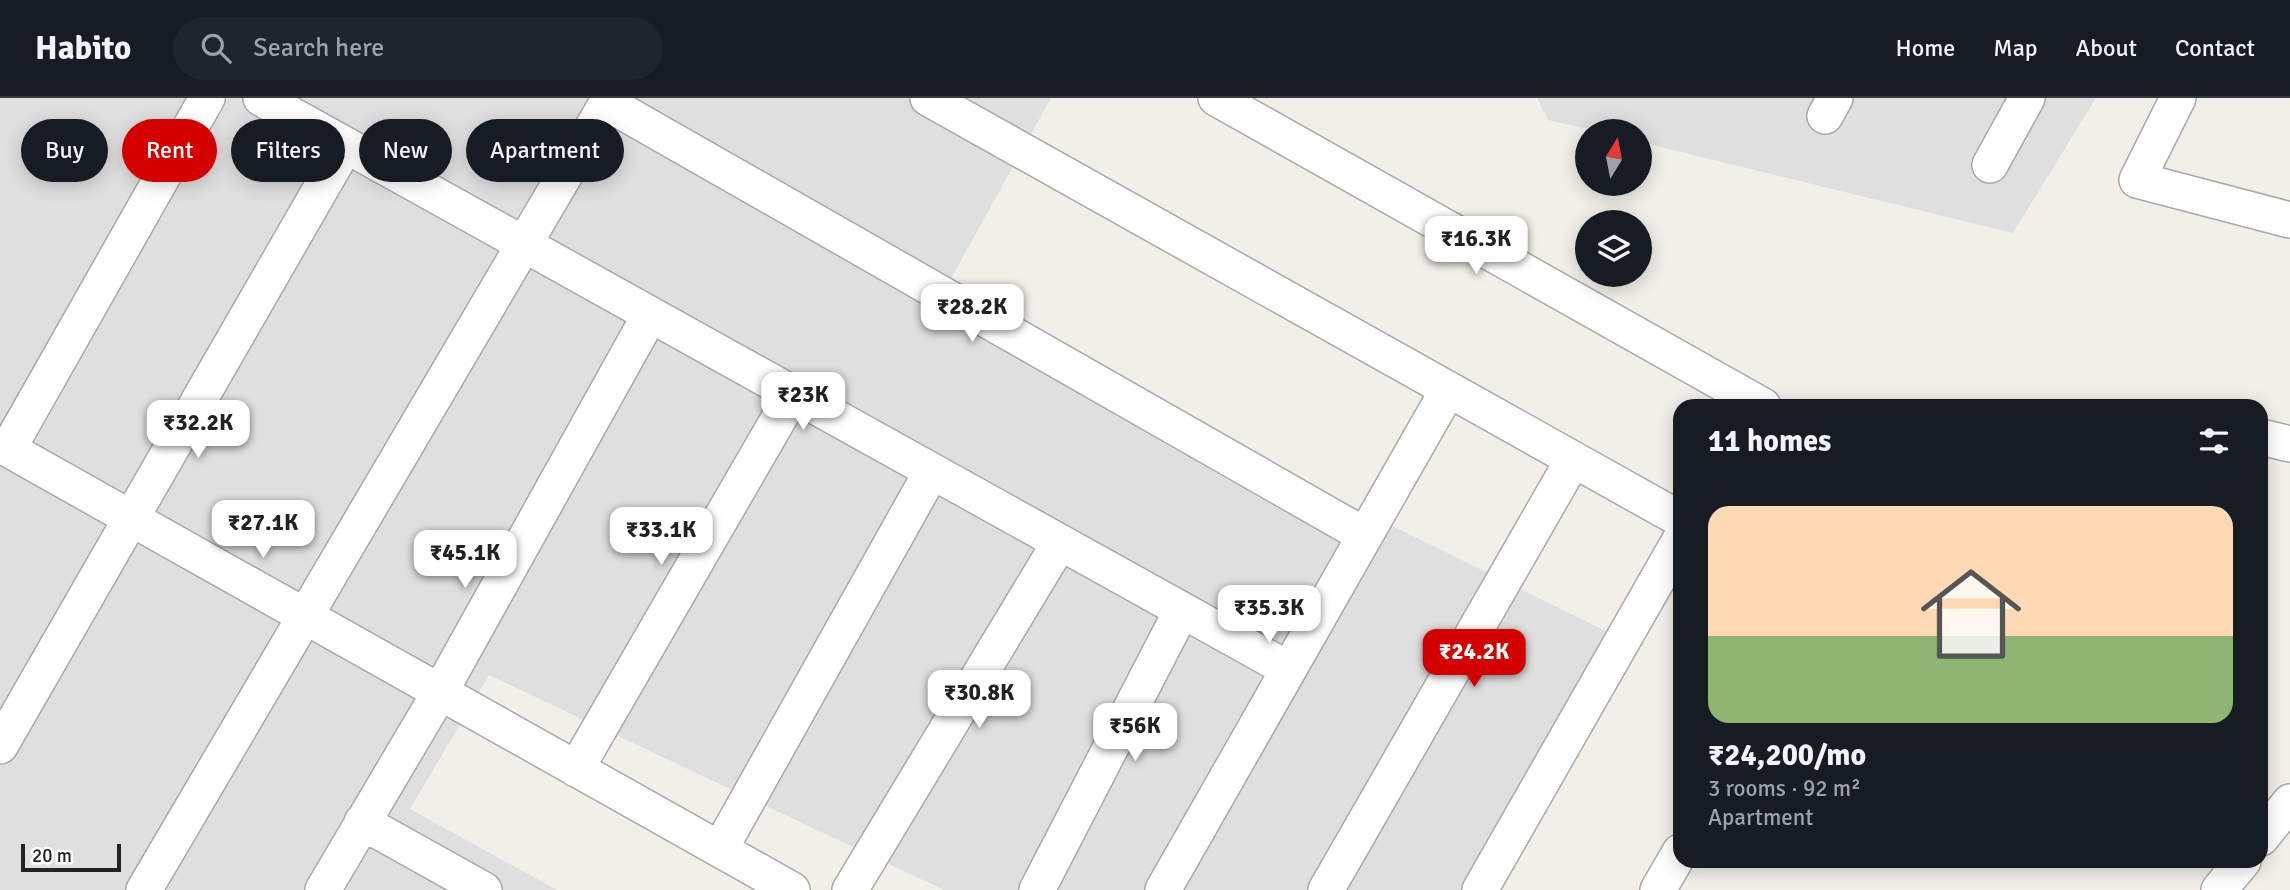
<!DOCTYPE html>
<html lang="en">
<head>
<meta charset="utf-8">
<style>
	:root { --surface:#171b24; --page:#20242c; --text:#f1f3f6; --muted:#9ea1a6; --line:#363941; --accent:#d40000 }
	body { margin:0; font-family:Signika,sans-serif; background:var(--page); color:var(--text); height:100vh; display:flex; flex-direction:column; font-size:26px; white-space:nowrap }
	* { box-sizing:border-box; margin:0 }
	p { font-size:23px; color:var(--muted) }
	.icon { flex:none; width:38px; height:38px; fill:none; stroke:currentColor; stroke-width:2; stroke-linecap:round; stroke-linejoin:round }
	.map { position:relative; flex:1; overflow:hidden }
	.panel { position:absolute; left:1673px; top:301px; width:595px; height:469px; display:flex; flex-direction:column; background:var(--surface); border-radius:21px; box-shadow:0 4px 18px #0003 }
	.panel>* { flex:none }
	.top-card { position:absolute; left:21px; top:21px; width:665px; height:63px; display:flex; gap:14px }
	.needle { width:46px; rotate:10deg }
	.controls { position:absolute; left:1575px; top:21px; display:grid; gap:14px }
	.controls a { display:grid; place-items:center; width:77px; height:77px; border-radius:50%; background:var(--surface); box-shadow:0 4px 18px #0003; font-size:35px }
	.scale { position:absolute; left:21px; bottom:18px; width:100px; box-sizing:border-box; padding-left:7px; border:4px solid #222; border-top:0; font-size:19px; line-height:24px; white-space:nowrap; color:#222; -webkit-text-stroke:5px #fff; paint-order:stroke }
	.price { position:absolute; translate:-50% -60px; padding:0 16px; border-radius:14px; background:#fff; color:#222; font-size:23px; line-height:46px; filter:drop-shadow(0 2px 4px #0008) }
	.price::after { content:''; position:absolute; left:50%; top:42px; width:21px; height:16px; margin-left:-10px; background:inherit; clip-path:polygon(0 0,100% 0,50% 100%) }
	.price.on { background:var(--accent); color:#fff }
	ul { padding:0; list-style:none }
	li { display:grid; align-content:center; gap:14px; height:371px; padding:0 35px }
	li+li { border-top:2px solid var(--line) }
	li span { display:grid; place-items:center; height:217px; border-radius:21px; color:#555 }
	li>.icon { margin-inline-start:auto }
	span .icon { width:126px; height:126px; fill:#fffc; stroke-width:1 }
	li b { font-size:30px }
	h2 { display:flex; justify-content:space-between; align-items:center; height:84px; padding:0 35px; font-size:30px }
	.tag { padding:0 24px; border-radius:32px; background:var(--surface); box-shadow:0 4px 18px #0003; font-size:24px; line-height:63px }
	.tag.on { background:var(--accent); color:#fff }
	header { display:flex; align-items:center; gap:42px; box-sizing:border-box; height:98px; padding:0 35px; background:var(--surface); border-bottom:2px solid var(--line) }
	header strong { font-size:33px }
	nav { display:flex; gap:38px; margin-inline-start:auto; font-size:24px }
	.search { width:490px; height:63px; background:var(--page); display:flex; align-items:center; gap:18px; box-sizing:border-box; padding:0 24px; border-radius:38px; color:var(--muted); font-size:26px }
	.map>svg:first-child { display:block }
	.residential { fill:#e0dfdf }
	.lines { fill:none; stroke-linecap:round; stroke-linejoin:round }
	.minor-casing { stroke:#a9a9a9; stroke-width:38 }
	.minor { stroke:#fff; stroke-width:35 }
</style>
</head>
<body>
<header>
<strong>Habito</strong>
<div class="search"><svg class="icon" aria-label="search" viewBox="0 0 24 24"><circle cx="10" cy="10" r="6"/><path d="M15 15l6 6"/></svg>Search here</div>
<nav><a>Home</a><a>Map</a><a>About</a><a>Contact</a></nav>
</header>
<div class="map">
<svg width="2290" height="792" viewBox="0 0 2290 792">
	<rect width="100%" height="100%" fill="#f2efe9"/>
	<!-- residential -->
	<path class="residential" d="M 0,0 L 1051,0 L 938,204 L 1618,539 L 1488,792 L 944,792 L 489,577 L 410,711 L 557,792 L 0,792 Z
		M 1537,0 L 2096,0 L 2013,135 L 1640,44 L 1640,33 L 1596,33 L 1548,22 Z"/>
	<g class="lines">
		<!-- minor casing -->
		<g class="minor-casing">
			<path id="minor" d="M 207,0 L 8,351 L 792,792
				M 261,0 L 1288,571
				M 928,0 L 1680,421
				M 1216,0 L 1763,308
				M 2178,0 L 2137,82 L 2290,122
				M 607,5 L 1364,437
				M 1825,18 L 1835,0
				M 1990,67 L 2027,0
				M 2261,339 L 2290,346
				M 0,648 L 346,47
				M 576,671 L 793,296
				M 362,724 L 484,792
				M 2261,740 L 2290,704
				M 720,751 L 932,373
				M 144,792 L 610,0
				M 323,792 L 440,594 L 650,217
				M 850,792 L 1060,444
				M 1037,792 L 1182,512
				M 1163,792 L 1448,292
				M 1326,792 L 1573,362
				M 1480,792 L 1680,442
				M 1658,792 L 1680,754
				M 2219,792 L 2243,763"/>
		</g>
		<!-- minor -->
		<use href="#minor" class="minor"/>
	</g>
</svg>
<div class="controls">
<a><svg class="needle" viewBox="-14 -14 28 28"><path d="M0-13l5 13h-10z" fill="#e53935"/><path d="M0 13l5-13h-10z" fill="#9ea1a6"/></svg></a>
<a><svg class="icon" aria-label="layers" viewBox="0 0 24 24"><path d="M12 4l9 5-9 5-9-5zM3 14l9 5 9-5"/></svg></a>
</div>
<div class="scale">20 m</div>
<b class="price" style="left:1476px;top:178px">₹16.3K</b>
<b class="price" style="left:972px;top:246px">₹28.2K</b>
<b class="price" style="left:803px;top:334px">₹23K</b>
<b class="price" style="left:198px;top:362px">₹32.2K</b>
<b class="price" style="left:263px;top:462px">₹27.1K</b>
<b class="price" style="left:661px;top:469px">₹33.1K</b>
<b class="price" style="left:465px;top:492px">₹45.1K</b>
<b class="price" style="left:1269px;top:547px">₹35.3K</b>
<b class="price on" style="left:1474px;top:591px">₹24.2K</b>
<b class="price" style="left:979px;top:632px">₹30.8K</b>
<b class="price" style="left:1135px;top:665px">₹56K</b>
<div class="top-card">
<a class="tag">Buy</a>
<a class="tag on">Rent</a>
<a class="tag">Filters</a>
<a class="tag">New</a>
<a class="tag">Apartment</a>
</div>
<section class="panel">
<h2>11 homes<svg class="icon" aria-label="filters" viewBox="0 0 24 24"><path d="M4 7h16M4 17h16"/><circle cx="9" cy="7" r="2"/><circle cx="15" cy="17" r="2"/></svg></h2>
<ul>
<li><span style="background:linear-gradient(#ffd9b3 60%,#8fb573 0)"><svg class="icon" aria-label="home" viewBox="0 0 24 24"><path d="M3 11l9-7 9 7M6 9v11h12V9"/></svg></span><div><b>₹24,200/mo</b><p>3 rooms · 92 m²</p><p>Apartment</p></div></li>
</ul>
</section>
</div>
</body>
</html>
